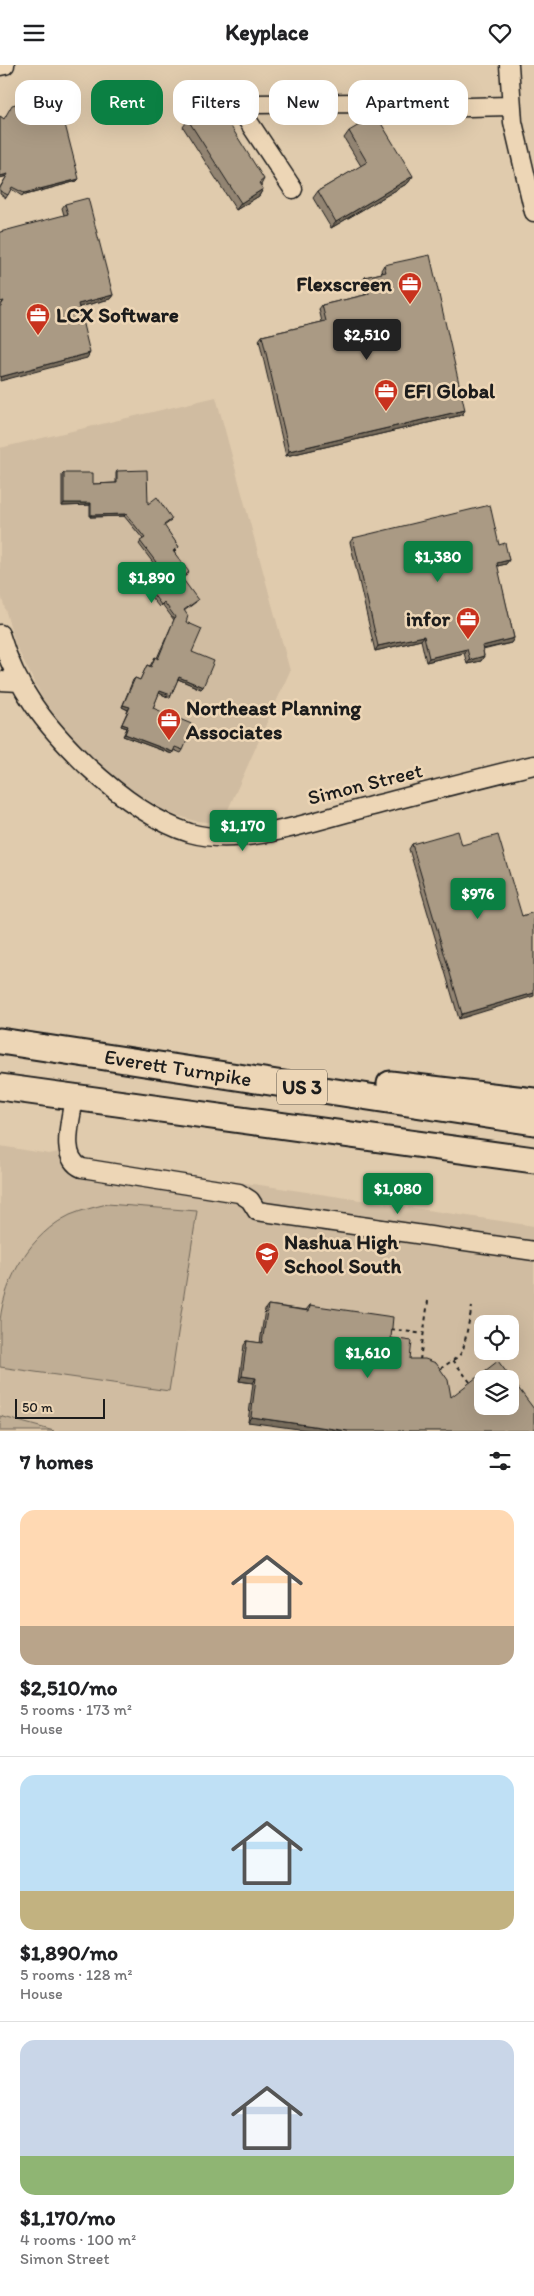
<!DOCTYPE html>
<html lang="en">
<head>
<meta charset="utf-8">
<style>
	:root { --surface:#fff; --page:#f2f2f2; --text:#202124; --muted:#757577; --line:#e0e0e0; --accent:#0b8043 }
	body { margin:0; font-family:Itim,sans-serif; background:var(--page); color:var(--text); height:100vh; display:flex; flex-direction:column; font-size:19px; white-space:nowrap }
	* { box-sizing:border-box; margin:0 }
	p { font-size:16px; color:var(--muted) }
	.icon { flex:none; width:28px; height:28px; fill:none; stroke:currentColor; stroke-width:2; stroke-linecap:round; stroke-linejoin:round }
	.map { position:relative; height:1366px; overflow:hidden }
	.details { display:flex; flex-direction:column; background:var(--surface); flex:1 }
	.details>* { flex:none }
	.hud { position:absolute; left:15px; top:15px; width:505px; height:45px; display:flex; gap:10px }
	.buttons { position:absolute; left:474px; top:1250px; display:grid; gap:10px }
	.buttons a { display:grid; place-items:center; width:45px; height:45px; border-radius:10px; background:var(--surface); box-shadow:0 5px 20px #0002; font-size:25px }
	.scale { position:absolute; left:15px; bottom:12px; width:90px; box-sizing:border-box; padding-left:5px; border:2px solid #1c1c1c; border-top:0; font-size:14px; line-height:18px; white-space:nowrap; color:#1c1c1c; -webkit-text-stroke:4px #edd6b6; paint-order:stroke }
	.price { position:absolute; translate:-50% -42px; padding:0 11px; border-radius:5px; background:var(--accent); color:#fff; font-size:16px; line-height:32px; filter:drop-shadow(0 1px 2px #0008) }
	.price::after { content:''; position:absolute; left:50%; top:30px; width:15px; height:11px; margin-left:-8px; background:inherit; clip-path:polygon(0 0,100% 0,50% 100%) }
	.price.on { background:#222; color:#fff }
	ul { padding:0; list-style:none }
	li { display:grid; align-content:center; gap:10px; height:265px; padding:0 20px }
	li+li { border-top:1px solid var(--line) }
	li span { display:grid; place-items:center; height:155px; border-radius:15px; color:#555 }
	li>.icon { margin-inline-start:auto }
	span .icon { width:90px; height:90px; fill:#fffc; stroke-width:1 }
	li b { font-size:21px }
	h2 { display:flex; justify-content:space-between; align-items:center; height:60px; padding:0 20px; font-size:21px }
	.tag { padding:0 18px; border-radius:15px; background:var(--surface); box-shadow:0 5px 20px #0002; font-size:18px; line-height:45px }
	.tag.on { background:var(--accent); color:#fff }
	header { display:flex; justify-content:space-between; align-items:center; height:65px; padding:0 20px; background:var(--surface); font-size:22px; font-weight:700 }
	.map>svg:first-child { display:block }
	.built { fill:#d0bca1; fill-rule:evenodd }
	.pitch { fill:#c0ae95; stroke:#6e6558 }
	.lines { fill:none; stroke-linecap:round; stroke-linejoin:round }
	.minor-casing { stroke:#1c1c1c; stroke-width:21 }
	.highway-casing { stroke:#1c1c1c; stroke-width:29 }
	.path { stroke:#1c1c1c; stroke-width:2; stroke-dasharray:4 4; stroke-linecap:butt }
	.minor { stroke:#edd6b6; stroke-width:18 }
	.highway { stroke:#edd6b6; stroke-width:25 }
	.wall { fill:#928472; stroke:#1c1c1c }
	.shaded-wall { fill:#776c5c; stroke:#1c1c1c }
	.building { fill:#aa9a84; stroke:#1c1c1c; fill-rule:evenodd }
	.labels { text-anchor:middle; stroke-width:5; stroke-linejoin:round; paint-order:stroke }
	.shield { fill:#edd6b6; stroke:#5b544a; stroke-width:1 }
	.shield-label { font-size:20px; font-weight:bold; fill:#1c1c1c }
	.poi-label { font-size:21px; font-weight:bold; fill:#1c1c1c; stroke:#edd6b6; text-anchor:start }
	.street-label { font-size:21px; fill:#1c1c1c; stroke:#edd6b6 }
</style>
</head>
<body>
<header><svg class="icon" aria-label="menu" viewBox="0 0 24 24"><path d="M4 6h16M4 12h16M4 18h16"/></svg>Keyplace<svg class="icon" aria-label="heart" viewBox="0 0 24 24"><path d="M12 20l-8-8c-3-5 5-10 8-4 3-6 11-1 8 4z"/></svg></header>
<div class="map">
<svg width="534" height="1366" viewBox="0 0 534 1366">
	<rect width="100%" height="100%" fill="#e0cbad"/>
	<filter id="ink" filterUnits="userSpaceOnUse"><feTurbulence type="fractalNoise" baseFrequency=".02" numOctaves="2"/><feDisplacementMap in="SourceGraphic" scale="10" xChannelSelector="R" yChannelSelector="G"/><feConvolveMatrix kernelMatrix="1 2 1 2 8 2 1 2 1" color-interpolation-filters="sRGB"/></filter>
	<g filter="url(#ink)">
		<!-- built -->
		<path class="built" d="M 216,332 L 290,606 L 222,758 L 195,756 L 169,748 L 123,720 L 71,672 L 44,636 L 16,581 L 0,527 L 0,383 Z
			M 0,1081 L 49,1089 L 73,1084 L 78,1093 L 534,1161 L 534,1366 L 0,1366 ZM 482,1259 L 510,1259 L 510,1286 L 482,1286 ZM 482,1314 L 510,1314 L 510,1341 L 482,1341 Z"/>
		<!-- pitch -->
		<path class="pitch" d="M 107,1139 L 197,1146 L 169,1326 L 0,1302 C 0,1287 0,1270 0,1255 C 5,1213 31,1169 70,1150 C 82,1145 95,1142 107,1139 Z
			M 0,1351 L 54,1366 L 0,1366 Z"/>
		<g class="lines">
			<!-- minor casing -->
			<g class="minor-casing">
				<path id="minor" d="M 509,0 L 513,57 L 534,147
					M 0,1 L 5,0
					M 293,124 L 246,53 L 249,43 L 254,39 L 362,38 L 427,43 L 510,41
					M 0,569 C 16,624 46,661 86,700 C 115,727 151,756 190,768 C 243,783 316,755 368,742 C 423,728 479,713 534,700
					M 0,616 L 20,617
					M 74,1032 C 72,1052 58,1093 82,1103 L 239,1128 L 250,1135 L 257,1146 L 534,1186"/>
			</g>
			<!-- highway casing -->
			<g class="highway-casing">
				<path id="highway" d="M 0,976 L 534,1057
					M 390,1019 L 534,1036
					M 0,1022 L 534,1095"/>
			</g>
			<!-- path -->
			<path class="path" d="M 391,1264 L 423,1269
				M 420,1295 L 428,1236
				M 453,1295 L 470,1317
				M 440,1304 L 459,1291 L 463,1285 L 472,1242"/>
			<!-- minor -->
			<use href="#minor" class="minor"/>
			<!-- highway -->
			<use href="#highway" class="highway"/>
		</g>
		<!-- wall -->
		<path class="wall" d="M 0,51 L 77,116 L 22,131 L 11,124 L 6,133 L 0,129 L 0,122 L 7,111 L 0,113 Z
			M 202,52 L 264,114 L 261,120 L 263,124 L 259,131 L 236,145 L 183,62 L 188,55 Z
			M 349,66 L 413,111 L 408,118 L 331,163 L 313,133 L 318,126 L 361,101 L 344,73 Z
			M 65,139 L 113,230 L 110,234 L 79,242 L 87,293 L 0,241 L 64,150 L 62,143 Z
			M 384,200 L 465,345 L 462,350 L 286,391 L 259,275 L 262,271 L 322,257 L 319,244 L 322,240 L 365,230 L 362,217 L 365,212 L 382,208 L 381,205 Z
			M 117,406 L 148,439 L 171,456 L 164,461 L 179,482 L 174,487 L 187,510 L 182,513 L 196,537 L 184,546 L 186,557 L 192,587 L 203,622 L 201,624 L 178,614 L 170,633 L 159,628 L 153,643 L 183,685 L 181,688 L 174,685 L 172,689 L 123,671 L 127,663 L 121,661 L 128,645 L 122,642 L 133,615 L 135,613 L 140,615 L 147,600 L 150,601 L 155,592 L 157,593 L 174,555 L 162,539 L 159,542 L 151,532 L 153,529 L 163,521 L 149,503 L 154,499 L 139,479 L 143,474 L 124,451 L 90,452 L 90,440 L 62,441 L 62,410 L 64,408 L 93,419 L 116,418 L 116,408 Z
			M 353,473 L 499,480 L 509,495 L 506,499 L 497,501 L 514,573 L 511,578 L 483,585 L 484,591 L 481,596 L 467,599 L 464,588 L 426,597 L 421,575 L 375,586 L 350,477 Z
			M 412,779 L 462,780 L 522,851 L 534,847 L 459,954 L 409,784 Z
			M 268,1240 L 306,1245 L 310,1240 L 391,1273 L 410,1294 L 451,1332 L 534,1344 L 248,1357 L 253,1318 L 239,1316 L 244,1280 L 247,1276 L 260,1278 L 265,1244 Z"/>
		<!-- shaded-wall -->
		<path class="shaded-wall" d="M 8,109 L 7,111 L 0,113 L 0,111 Z
			M 413,111 L 408,118 L 331,163 L 336,157 Z
			M 79,114 L 77,116 L 22,131 L 24,128 Z
			M 263,124 L 259,131 L 236,145 L 241,138 Z
			M 113,230 L 110,234 L 75,243 L 78,239 Z
			M 90,288 L 87,293 L 0,316 L 0,312 Z
			M 465,345 L 462,350 L 286,391 L 289,386 Z
			M 64,438 L 91,438 L 90,440 L 62,441 Z
			M 126,449 L 124,451 L 90,452 L 91,450 Z
			M 509,495 L 506,499 L 493,502 L 497,498 Z
			M 424,571 L 421,575 L 375,586 L 378,581 Z
			M 514,573 L 511,578 L 479,585 L 482,581 Z
			M 467,584 L 464,588 L 426,597 L 429,593 Z
			M 484,591 L 481,596 L 467,599 L 470,595 Z
			M 179,612 L 203,622 L 201,624 L 178,614 Z
			M 160,626 L 171,630 L 170,633 L 159,628 Z
			M 123,640 L 130,642 L 128,645 L 122,642 Z
			M 122,659 L 128,661 L 127,663 L 121,661 Z
			M 125,669 L 173,687 L 172,689 L 123,671 Z
			M 534,928 L 534,931 L 459,954 L 462,949 Z
			M 242,1311 L 256,1313 L 253,1318 L 239,1316 Z
			M 251,1352 L 348,1366 L 313,1366 L 248,1357 Z"/>
		<!-- building -->
		<path class="building" d="M 57,28 L 79,114 L 24,128 L 12,122 L 8,130 L 0,126 L 0,123 L 8,109 L 0,111 L 0,51 L 4,54 L 12,40 Z
			M 218,41 L 264,114 L 259,118 L 263,124 L 241,138 L 188,55 L 200,48 L 202,52 Z
			M 376,50 L 413,111 L 336,157 L 318,126 L 367,97 L 349,66 Z
			M 88,133 L 113,230 L 78,239 L 90,288 L 0,312 L 0,242 L 4,236 L 0,237 L 0,167 L 68,149 L 65,139 Z
			M 430,190 L 465,345 L 289,386 L 262,271 L 326,256 L 322,240 L 369,229 L 365,212 L 386,207 L 384,200 Z
			M 147,405 L 148,439 L 157,432 L 172,454 L 164,460 L 179,482 L 173,486 L 189,507 L 182,513 L 198,535 L 184,545 L 188,551 L 186,557 L 202,564 L 192,587 L 214,596 L 203,622 L 179,612 L 171,630 L 160,626 L 153,643 L 194,660 L 183,685 L 175,682 L 173,687 L 125,669 L 128,661 L 122,659 L 130,642 L 123,640 L 135,613 L 140,615 L 147,600 L 151,602 L 155,592 L 158,594 L 175,552 L 164,537 L 161,540 L 153,529 L 165,520 L 151,501 L 156,497 L 140,476 L 145,473 L 126,449 L 91,450 L 91,438 L 64,438 L 64,408 L 93,408 L 93,419 L 117,418 L 117,406 Z
			M 490,440 L 499,480 L 505,478 L 509,495 L 497,498 L 514,573 L 482,581 L 484,591 L 470,595 L 467,584 L 429,593 L 424,571 L 378,581 L 353,473 Z
			M 458,766 L 462,780 L 498,770 L 522,851 L 534,847 L 534,928 L 462,949 L 412,779 Z
			M 268,1240 L 309,1246 L 310,1240 L 393,1252 L 391,1273 L 412,1276 L 410,1294 L 425,1294 L 436,1298 L 448,1315 L 451,1332 L 498,1296 L 534,1344 L 534,1366 L 348,1366 L 251,1352 L 256,1313 L 242,1311 L 247,1276 L 262,1278 ZM 482,1314 L 510,1314 L 510,1341 L 482,1341 Z"/>
	</g>
	<!-- icons -->
	<defs>
		<g id="office-pin" transform="scale(1.25)"><path d="M0 17L-7.5 6A9.5 9.5 0 1 1 7.5 6Z" fill="#c8321e" stroke="#edd6b6"/><path d="M-6-3h4V-5.5h4V-3h4V5H-6ZM-1-4.5V-3h2v-1.5ZM-6 0V1H6V0Z" fill="#fff"/></g>
		<g id="school-pin" transform="scale(1.25)"><path d="M0 17L-7.5 6A9.5 9.5 0 1 1 7.5 6Z" fill="#c8321e" stroke="#edd6b6"/><path d="M0-5L7-2L0 1L-7-2ZM-4 1L0 2.5L4 1V4Q0 6-4 4Z" fill="#fff"/></g>
	</defs>
	<g fill-rule="evenodd">
		<use href="#office-pin" x="410" y="219"/>
		<use href="#office-pin" x="38" y="250"/>
		<use href="#office-pin" x="386" y="326"/>
		<use href="#office-pin" x="468" y="554"/>
		<use href="#office-pin" x="169" y="655"/>
		<use href="#school-pin" x="267" y="1189"/>
	</g>
	<g class="labels">
		<!-- shield labels -->
		<rect class="shield" x="277" y="1004.5" width="50" height="35" rx="4"/>
		<g class="shield-label">
			<text x="302" y="1029">US 3</text>
		</g>
		<!-- poi labels -->
		<g class="poi-label">
			<text x="392" y="226" text-anchor="end">Flexscreen</text>
			<text x="56" y="257">LCX Software</text>
			<text x="404" y="333">EFI Global</text>
			<text x="450" y="561" text-anchor="end">infor</text>
			<text x="186" y="650">Northeast Planning<tspan x="186" dy="24">Associates</tspan></text>
			<text x="284" y="1184">Nashua High<tspan x="284" dy="24">School South</tspan></text>
		</g>
		<!-- street labels -->
		<g class="street-label">
			<text transform="translate(365 719) rotate(-14)" y="7">Simon Street</text>
			<text transform="translate(178 1003) rotate(9)" y="7">Everett Turnpike</text>
		</g>
	</g>
</svg>
<div class="buttons">
<a><svg class="icon" aria-label="locate" viewBox="0 0 24 24"><circle cx="12" cy="12" r="6"/><path d="M12 2v4M12 18v4M2 12h4M18 12h4"/></svg></a>
<a><svg class="icon" aria-label="layers" viewBox="0 0 24 24"><path d="M12 4l9 5-9 5-9-5zM3 14l9 5 9-5"/></svg></a>
</div>
<div class="scale">50 m</div>
<b class="price on" style="left:367px;top:296px">$2,510</b>
<b class="price" style="left:438px;top:518px">$1,380</b>
<b class="price" style="left:152px;top:539px">$1,890</b>
<b class="price" style="left:243px;top:787px">$1,170</b>
<b class="price" style="left:478px;top:855px">$976</b>
<b class="price" style="left:398px;top:1150px">$1,080</b>
<b class="price" style="left:368px;top:1314px">$1,610</b>
<div class="hud">
<a class="tag">Buy</a>
<a class="tag on">Rent</a>
<a class="tag">Filters</a>
<a class="tag">New</a>
<a class="tag">Apartment</a>
</div>
</div>
<section class="details">
<h2>7 homes<svg class="icon" aria-label="filters" viewBox="0 0 24 24"><path d="M4 7h16M4 17h16"/><circle cx="9" cy="7" r="2"/><circle cx="15" cy="17" r="2"/></svg></h2>
<ul>
<li><span style="background:linear-gradient(#ffd9b3 75%,#b9a48a 0)"><svg class="icon" aria-label="home" viewBox="0 0 24 24"><path d="M3 11l9-7 9 7M6 9v11h12V9"/></svg></span><div><b>$2,510/mo</b><p>5 rooms · 173 m²</p><p>House</p></div></li>
<li><span style="background:linear-gradient(#bfe0f5 75%,#c2b280 0)"><svg class="icon" aria-label="home" viewBox="0 0 24 24"><path d="M3 11l9-7 9 7M6 9v11h12V9"/></svg></span><div><b>$1,890/mo</b><p>5 rooms · 128 m²</p><p>House</p></div></li>
<li><span style="background:linear-gradient(#c9d6e8 75%,#8fb573 0)"><svg class="icon" aria-label="home" viewBox="0 0 24 24"><path d="M3 11l9-7 9 7M6 9v11h12V9"/></svg></span><div><b>$1,170/mo</b><p>4 rooms · 100 m²</p><p>Simon Street</p></div></li>
</ul>
</section>
</body>
</html>
